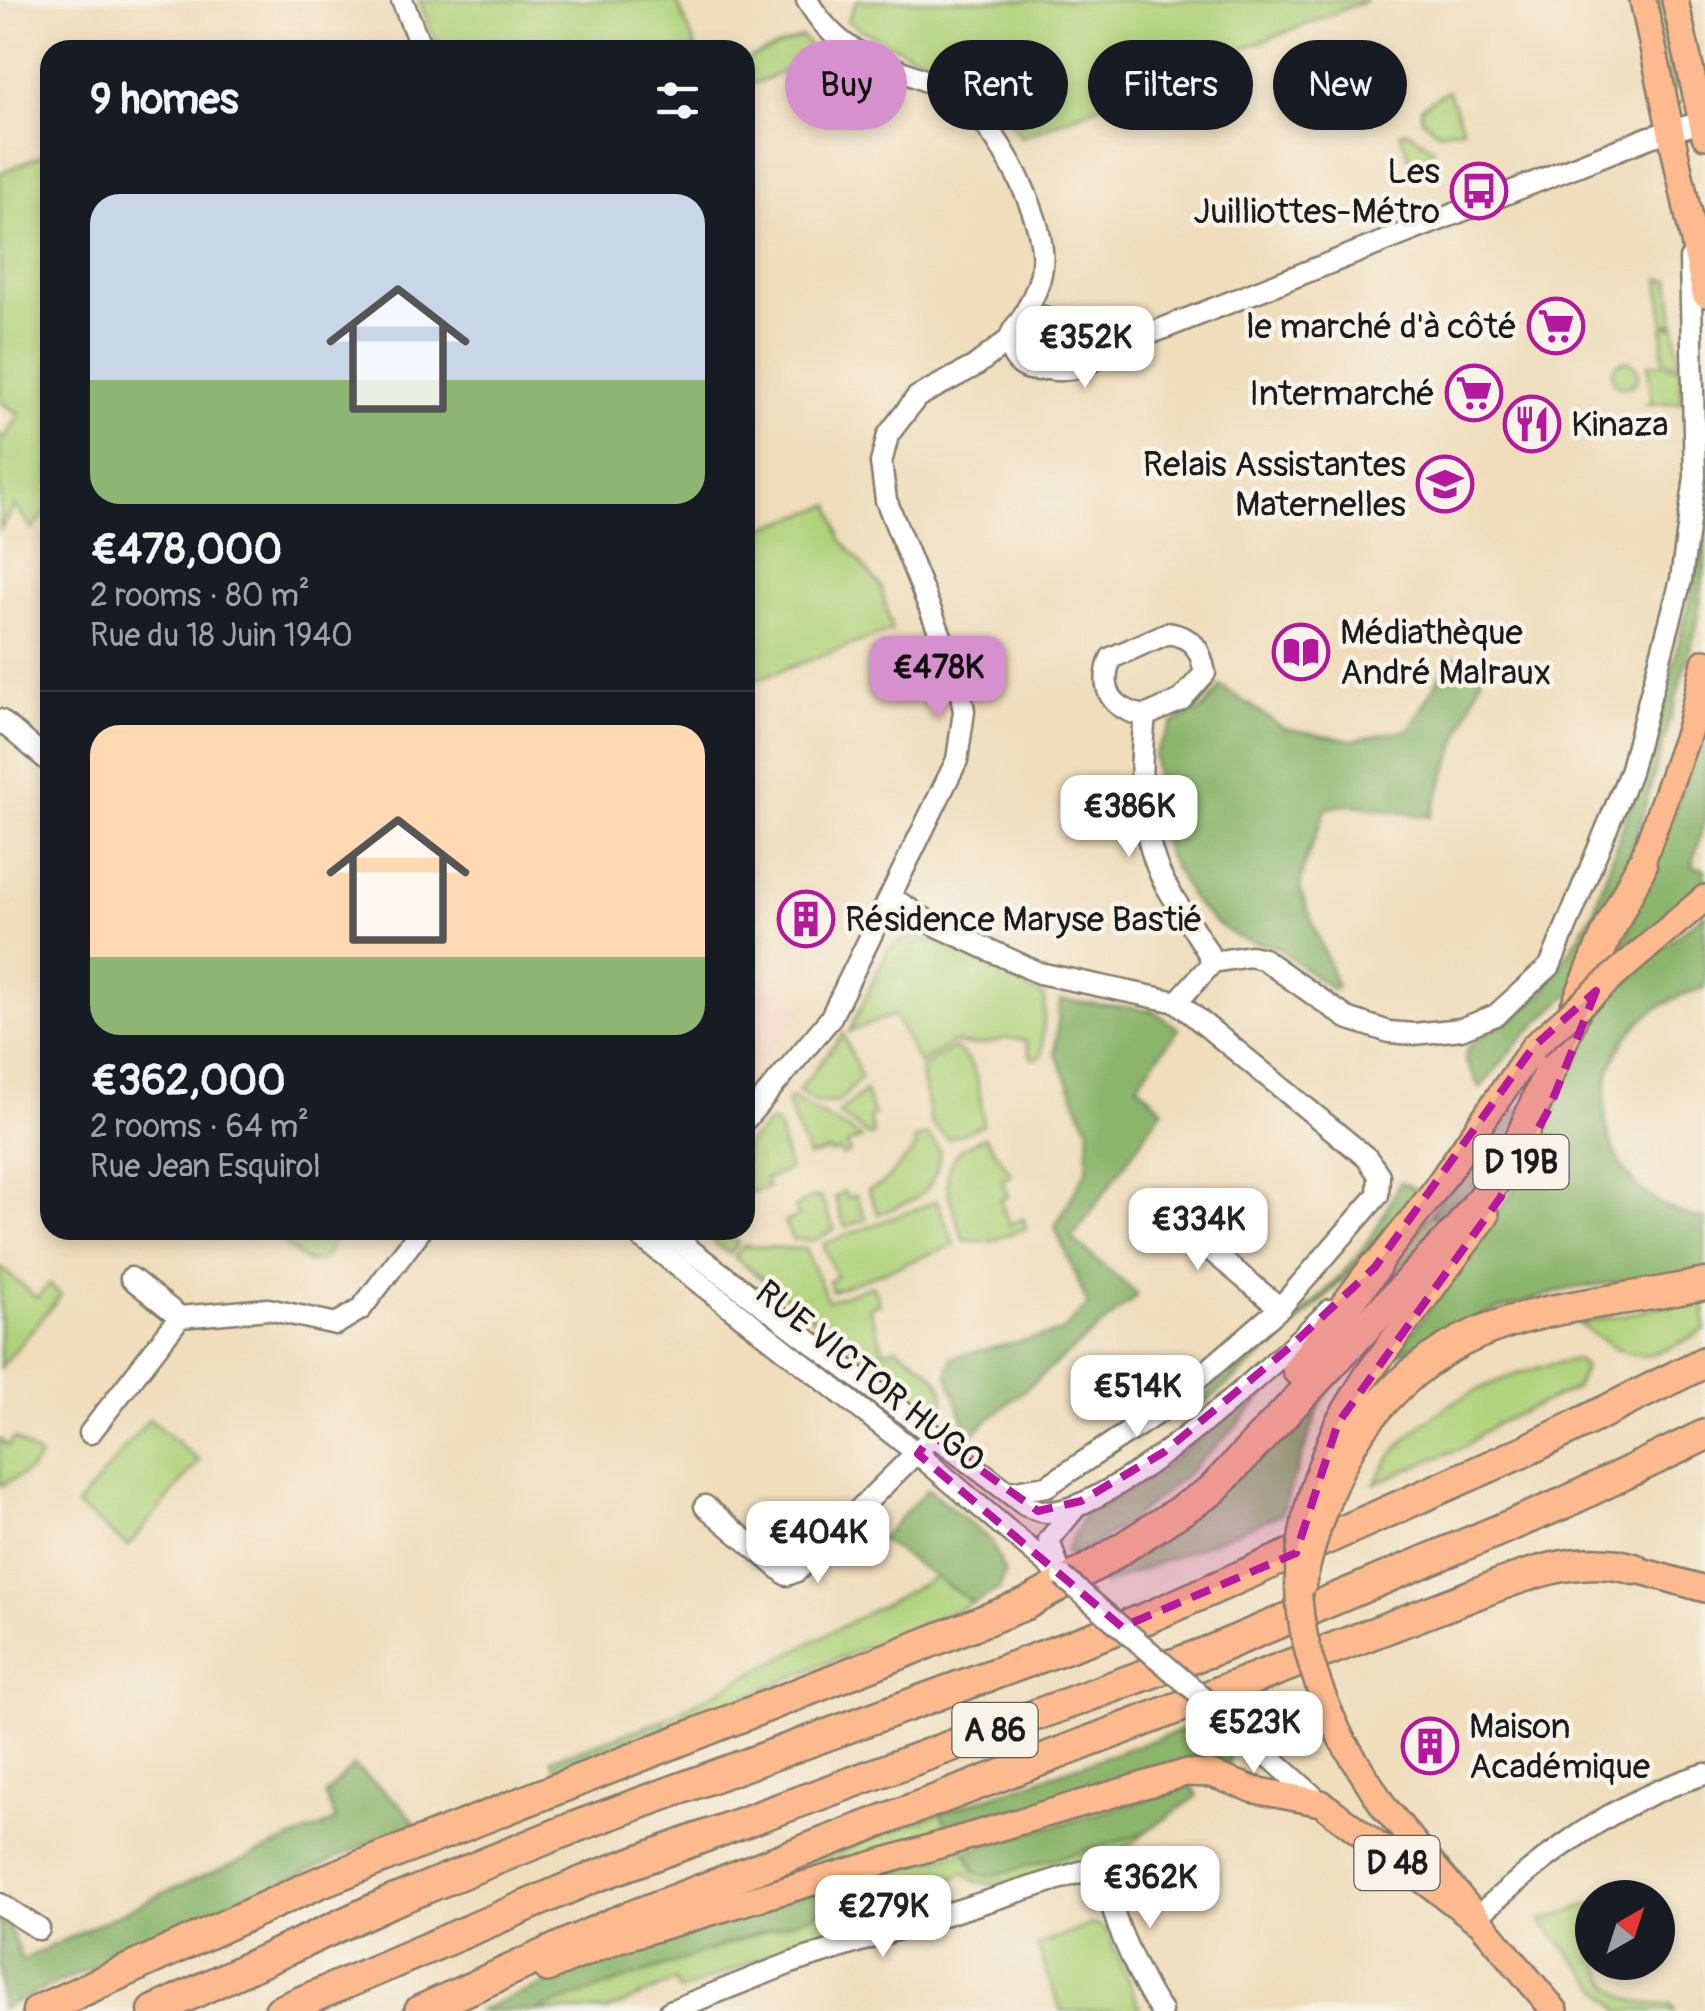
<!DOCTYPE html>
<html lang="en">
<head>
<meta charset="utf-8">
<style>
	:root { --surface:#171b24; --page:#20242c; --text:#f1f3f6; --muted:#9ea1a6; --line:#363941; --accent:#d690ce }
	body { margin:0; font-family:Pangolin,sans-serif; background:var(--page); color:var(--text); height:100vh; display:flex; flex-direction:column; font-size:38px; white-space:nowrap }
	* { box-sizing:border-box; margin:0 }
	p { font-size:32px; color:var(--muted) }
	.icon { flex:none; width:55px; height:55px; fill:none; stroke:currentColor; stroke-width:2; stroke-linecap:round; stroke-linejoin:round }
	.map { position:relative; flex:1; overflow:hidden }
	.drawer { position:absolute; left:40px; top:40px; width:715px; height:1200px; display:flex; flex-direction:column; background:var(--surface); border-radius:30px; box-shadow:0 5px 15px #0003 }
	.drawer>* { flex:none }
	.top-card { position:absolute; left:785px; top:40px; width:770px; height:90px; display:flex; gap:20px }
	.needle { width:65px; rotate:39deg }
	.buttons { position:absolute; left:1575px; top:1880px; display:grid; gap:20px }
	.buttons a { display:grid; place-items:center; width:100px; height:100px; border-radius:50%; background:var(--surface); box-shadow:0 5px 15px #0003; font-size:50px }
	.price { position:absolute; translate:-50% -85px; padding:0 22px; border-radius:20px; background:#fff; color:#222; font-size:32px; line-height:65px; filter:drop-shadow(0 2px 5px #0008) }
	.price::after { content:''; position:absolute; left:50%; top:60px; width:30px; height:22px; margin-left:-15px; background:inherit; clip-path:polygon(0 0,100% 0,50% 100%) }
	.price.on { background:var(--accent); color:#111 }
	ul { padding:0; list-style:none }
	li { display:grid; align-content:center; gap:20px; height:530px; padding:0 50px }
	li+li { border-top:2px solid var(--line) }
	li span { display:grid; place-items:center; height:310px; border-radius:30px; color:#555 }
	li>.icon { margin-inline-start:auto }
	span .icon { width:180px; height:180px; fill:#fffc; stroke-width:1 }
	li b { font-size:42px }
	h2 { display:flex; justify-content:space-between; align-items:center; height:120px; padding:0 50px; font-size:42px }
	.pill { padding:0 35px; border-radius:45px; background:var(--surface); box-shadow:0 5px 15px #0003; font-size:35px; line-height:90px }
	.pill.on { background:var(--accent); color:#111 }
	.map>svg:first-child { display:block }
	.built { fill:#f7d1c6 }
	.green { fill:#b1d37c; stroke:#66784c; stroke-width:2.5 }
	.forest { fill:#8cb56c; stroke:#546844; stroke-width:2.5 }
	.lines { fill:none; stroke-linecap:round; stroke-linejoin:round }
	.minor-casing { stroke:#867c6c; stroke-width:25 }
	.major-casing { stroke:#867c6c; stroke-width:30 }
	.highway-casing { stroke:#867c6c; stroke-width:35 }
	.minor { stroke:#fff; stroke-width:20 }
	.major { stroke:#fcba8e; stroke-width:25 }
	.highway { stroke:#fcba8e; stroke-width:30 }
	.minor-bridge-casing { stroke:#867c6c; stroke-width:25; stroke-linecap:butt }
	.major-bridge-casing { stroke:#867c6c; stroke-width:30; stroke-linecap:butt }
	.highway-bridge-casing { stroke:#867c6c; stroke-width:35; stroke-linecap:butt }
	.minor-bridge { stroke:#fff; stroke-width:20 }
	.major-bridge { stroke:#fcba8e; stroke-width:25 }
	.highway-bridge { stroke:#fcba8e; stroke-width:30 }
	.marked { fill:#b5179e; fill-opacity:0.2; stroke:#b5179e; stroke-width:8; stroke-dasharray:20 12; stroke-linejoin:round }
	.labels { text-anchor:middle; stroke-width:9; stroke-linejoin:round; paint-order:stroke }
	.shield { fill:#f7f3e8; stroke:#5e5c59; stroke-width:2.5 }
	.shield-label { font-size:32px; font-weight:bold; fill:#1c1c1c }
	.poi-label { font-size:35px; fill:#1c1c1c; stroke:#f7f3e8; text-anchor:end }
	.street-label { font-size:35px; fill:#1c1c1c; stroke:#f7f3e8 }
</style>
</head>
<body>
<div class="map">
<svg width="1705" height="2011" viewBox="0 0 1705 2011">
	<rect width="100%" height="100%" fill="#f7f3e8"/>
	<filter id="ink" filterUnits="userSpaceOnUse"><feTurbulence type="fractalNoise" baseFrequency=".01" numOctaves="2"/><feDisplacementMap in="SourceGraphic" scale="20" xChannelSelector="R" yChannelSelector="G"/><feConvolveMatrix kernelMatrix="1 2 1 2 8 2 1 2 1" color-interpolation-filters="sRGB"/></filter>
	<filter id="wash" filterUnits="userSpaceOnUse"><feTurbulence type="fractalNoise" baseFrequency=".0048" numOctaves="4" result="noise"/><feDisplacementMap in="SourceGraphic" scale="40" xChannelSelector="R" yChannelSelector="G"/><feGaussianBlur stdDeviation="2.25" result="paint"/><feColorMatrix in="noise" values="0 0 0 0 0 0 0 0 0 0 0 0 0 0 0 0 0 1.4 0 .05"/><feComposite in="paint" operator="in"/></filter>
	<g filter="url(#wash)">
		<rect width="100%" height="100%" fill="#efddbb"/>
		<!-- built -->
		<path class="built" d="M 745,966 L 805,1011 L 745,1077 Z"/>
		<!-- green -->
		<path class="green" d="M 419,0 L 676,0 L 697,50 L 439,50 Z
			M 857,0 L 1367,0 L 1021,137 C 965,58 921,67 847,21 Z
			M 1653,0 L 1664,0 L 1683,86 L 1673,89 Z
			M 802,37 L 820,58 L 745,87 L 745,60 Z
			M 1448,90 L 1463,128 L 1437,132 L 1421,118 L 1421,107 Z
			M 1408,131 L 1434,148 L 1415,171 L 1400,133 Z
			M 50,152 L 50,506 L 33,530 L 15,506 L 0,530 L 0,435 L 5,438 L 20,414 L 0,402 L 0,173 Z
			M 1659,279 L 1670,280 L 1675,323 L 1664,324 Z
			M 1675,325 L 1679,365 L 1663,359 L 1663,328 Z
			M1612 374a13 13 0 1 1 26 0a13 13 0 1 1-26 0Z
			M 1661,363 L 1680,369 L 1682,402 L 1648,404 L 1652,401 L 1648,364 Z
			M 831,505 L 841,539 L 881,587 L 892,630 L 745,684 L 745,534 Z
			M 913,935 C 959,946 1001,978 1045,997 L 1042,1056 L 1032,1059 L 1025,1040 C 999,1033 988,1052 953,1042 L 919,1064 L 894,1015 L 849,1032 L 889,948 Z
			M 843,1034 L 861,1077 L 839,1102 L 818,1104 L 798,1091 Z
			M 953,1047 C 981,1065 980,1095 983,1125 L 948,1139 L 931,1123 L 920,1069 Z
			M 865,1091 L 874,1116 L 869,1118 L 874,1134 L 869,1136 L 838,1114 Z
			M 791,1098 L 862,1138 L 847,1144 L 850,1153 L 842,1156 L 840,1151 L 831,1154 L 829,1150 L 808,1157 L 787,1102 Z
			M 769,1122 L 778,1125 L 789,1170 L 765,1179 L 768,1187 L 752,1193 L 745,1184 L 745,1146 Z
			M 928,1135 L 940,1151 C 935,1195 916,1200 878,1214 L 868,1190 L 881,1185 L 916,1148 L 914,1140 Z
			M 985,1137 L 1012,1175 L 1002,1180 L 1008,1197 L 1000,1200 L 1009,1224 L 1024,1219 L 1026,1228 L 990,1242 L 964,1240 C 949,1195 928,1158 985,1137 Z
			M 844,1191 L 847,1198 L 856,1195 L 866,1219 L 845,1227 L 835,1198 Z
			M 812,1197 L 821,1198 L 835,1230 L 812,1241 L 792,1239 L 784,1222 L 798,1217 L 795,1208 Z
			M 937,1201 L 955,1245 L 832,1291 L 829,1281 L 836,1277 L 823,1244 Z
			M 1431,1213 L 1445,1223 L 1336,1335 Z
			M 286,1230 L 329,1230 L 331,1247 L 322,1261 L 306,1262 L 281,1241 Z
			M 699,1230 L 727,1230 L 738,1243 L 729,1254 Z
			M 743,1246 L 805,1249 L 828,1301 L 872,1285 L 880,1303 L 869,1307 L 884,1351 L 896,1347 C 921,1365 957,1380 939,1416 L 734,1257 Z
			M 0,1267 L 37,1298 L 49,1284 L 61,1295 L 0,1368 Z
			M 1705,1298 L 1705,1330 C 1643,1363 1638,1366 1579,1324 Z
			M 1577,1359 L 1585,1368 L 1576,1388 L 1492,1426 L 1464,1447 L 1375,1483 C 1411,1409 1500,1373 1577,1359 Z
			M 149,1419 L 199,1461 L 128,1547 L 77,1506 Z
			M 14,1438 L 40,1458 L 29,1471 L 0,1486 L 0,1439 L 8,1446 Z
			M 936,1577 L 973,1603 L 667,1729 L 663,1720 Z
			M 941,1813 L 953,1835 L 813,1872 L 809,1863 Z
			M 1147,1831 L 1110,1859 L 994,1885 L 974,1881 L 966,1873 L 680,1992 L 675,1981 L 607,2011 L 535,2011 L 848,1899 L 839,1886 L 966,1851 L 975,1872 Z
			M 1592,1903 L 1592,1962 L 1599,1963 C 1610,1997 1637,2007 1671,2004 L 1675,2011 L 1620,2011 L 1541,1921 Z
			M 1092,1924 L 1106,1929 L 1141,2011 L 1061,2011 L 1037,1946 Z"/>
		<!-- forest -->
		<path class="forest" d="M 1705,493 L 1705,567 L 1696,629 L 1635,841 L 1576,988 L 1527,1033 L 1480,1088 L 1465,1060 L 1467,1048 L 1543,994 L 1593,913 L 1659,721 L 1696,573 Z
			M 1451,657 L 1486,664 L 1430,817 L 1348,804 L 1326,809 L 1304,865 L 1300,889 L 1337,987 L 1332,990 L 1277,947 L 1239,938 L 1213,921 L 1193,901 L 1167,854 L 1159,828 L 1154,755 L 1173,723 L 1204,708 L 1221,686 L 1283,728 L 1352,740 L 1410,729 Z
			M 1701,741 L 1705,742 L 1705,818 L 1692,866 L 1705,869 L 1705,888 L 1620,953 Z
			M 1705,913 L 1705,988 C 1567,1020 1576,1199 1705,1219 L 1705,1270 L 1569,1289 L 1484,1314 L 1396,1355 L 1521,1179 L 1552,1117 L 1597,1000 Z
			M 1060,1000 L 1152,1010 L 1179,1029 L 1137,1084 L 1163,1109 L 1072,1239 L 1138,1295 L 969,1436 L 948,1375 L 952,1357 L 1062,1332 L 1088,1305 L 1055,1227 L 1087,1169 L 1089,1129 L 1055,1052 Z
			M 1507,1103 L 1525,1116 L 1512,1140 L 1445,1223 L 1431,1213 Z
			M 1400,1182 L 1419,1190 C 1351,1282 1270,1352 1181,1423 L 1176,1419 C 1238,1367 1326,1304 1371,1237 C 1382,1221 1390,1200 1400,1182 Z
			M 1344,1361 L 1320,1405 L 1281,1514 L 1104,1585 L 1101,1580 L 1157,1543 Z
			M 1271,1376 L 1273,1385 C 1214,1455 1150,1511 1072,1559 L 1065,1553 L 1083,1516 L 1154,1475 Z
			M 928,1489 L 991,1541 L 1005,1573 L 999,1589 L 973,1603 L 880,1539 Z
			M 663,1720 L 667,1729 L 556,1772 L 551,1759 Z
			M 1206,1722 L 1230,1754 L 1227,1768 L 953,1835 L 941,1813 Z
			M 353,1766 L 402,1806 L 415,1823 L 0,2009 L 0,1920 L 8,1924 L 22,1960 L 170,1890 L 336,1821 L 325,1795 Z
			M 1192,1786 L 1198,1796 L 1147,1831 L 1123,1840 L 987,1877 L 975,1872 L 966,1851 Z
			M 839,1886 L 848,1899 L 844,1904 L 535,2011 L 477,2011 C 596,1963 715,1920 839,1886 Z"/>
	</g>
	<g filter="url(#ink)">
		<g class="lines">
			<!-- minor casing -->
			<g class="minor-casing">
				<path id="minor" d="M 402,0 L 422,50
					M 807,0 C 846,67 892,60 951,93 C 992,116 1038,204 1042,250 C 1045,277 1033,299 1020,322
					M1010 343a27 27 0 1 1 54 0a27 27 0 1 1-54 0Z
					M 1063,336 L 1111,349
					M 1047,369 C 1071,374 1091,363 1111,349 L 1650,137 L 1702,122
					M 1168,633 C 1194,638 1200,648 1205,673 L 1181,700 L 1145,716 C 1111,709 1099,689 1111,658 Z
					M 1145,716 C 1139,771 1138,825 1161,876 C 1176,906 1198,932 1213,962 L 1177,1002
					M 0,720 L 50,762
					M 892,898 L 931,923 L 1039,973 L 1177,1002 L 1367,1158 L 1379,1175 L 1378,1195 L 1280,1308 L 1162,1410 L 1047,1486 L 1009,1492
					M 1213,962 L 1250,956 L 1263,959 L 1347,1018 L 1389,1032 L 1414,1034 L 1461,1029 L 1496,1015 L 1550,966 L 1630,772 L 1681,580 L 1695,477 L 1690,259
					M 745,1120 L 830,1019 L 957,760 L 964,711 L 958,678 L 886,500 L 881,463 L 888,435 L 917,397 L 975,366 L 1010,339
					M 1149,1199 L 1280,1308
					M 632,1230 L 918,1454 L 1063,1577
					M 664,1230 L 1025,1505 C 1032,1508 1040,1512 1047,1512 C 1114,1513 1280,1358 1330,1310
					M 131,1278 L 180,1317
					M 90,1433 L 180,1317 L 268,1309 L 336,1324 L 361,1309 L 421,1230
					M 705,1506 L 787,1575 L 797,1571 L 925,1444
					M 1059,1570 L 1049,1540 L 1076,1507
					M 1221,1713 L 1321,1803
					M 0,1904 L 39,1929
					M 1475,1919 C 1542,1856 1615,1801 1705,1774
					M 670,2011 L 791,1963 L 1096,1867 L 1110,1871 C 1115,1885 1112,1889 1112,1902 C 1113,1922 1148,1995 1161,2011"/>
			</g>
			<!-- major casing -->
			<g class="major-casing">
				<path id="major" d="M 1643,0 L 1705,294
					M 1675,0 L 1705,136
					M 1634,884 L 1689,730 L 1705,662
					M 1633,959 L 1705,898
					M 1375,1267 L 1430,1197 L 1534,1046
					M 1338,1423 L 1367,1375 L 1486,1216
					M 1634,1569 L 1705,1589
					M 1342,1740 L 1384,1807 L 1555,2011
					M 547,1969 L 619,1939 L 1185,1773 L 1211,1774 L 1255,1790 L 1321,1803 L 1475,1919"/>
			</g>
			<!-- highway casing -->
			<g class="highway-casing">
				<path id="highway" d="M 1298,1370 L 1375,1267
					M 1355,1437 C 1451,1301 1559,1315 1705,1284
					M 38,2011 L 318,1883 L 1026,1604 L 1101,1562 L 1211,1491 L 1459,1229 L 1513,1157 L 1606,936 L 1641,866
					M 154,2011 L 388,1903 L 575,1827 L 1147,1618 L 1527,1450 L 1705,1362
					M 280,2011 L 594,1877 L 1213,1650 L 1564,1503 L 1705,1435
					M 420,2011 L 614,1923 L 1439,1608 C 1500,1586 1569,1549 1634,1569"/>
			</g>
			<!-- minor -->
			<use href="#minor" class="minor"/>
			<!-- major -->
			<use href="#major" class="major"/>
			<!-- highway -->
			<use href="#highway" class="highway"/>
			<!-- minor-bridge casing -->
			<g class="minor-bridge-casing">
				<path id="minor-bridge" d="M 1063,1577 L 1221,1713"/>
			</g>
			<!-- major-bridge casing -->
			<g class="major-bridge-casing">
				<path id="major-bridge" d="M 1534,1046 L 1633,959
					M 1338,1423 C 1285,1546 1284,1619 1342,1740"/>
			</g>
			<!-- highway-bridge casing -->
			<g class="highway-bridge-casing">
				<path id="highway-bridge" d="M 1300,1584 C 1313,1531 1327,1484 1355,1437"/>
			</g>
			<!-- minor-bridge -->
			<use href="#minor-bridge" class="minor-bridge"/>
			<!-- major-bridge -->
			<use href="#major-bridge" class="major-bridge"/>
			<!-- highway-bridge -->
			<use href="#highway-bridge" class="highway-bridge"/>
		</g>
	</g>
	<!-- marked area -->
	<path class="marked" d="M 1596,991 L 1549,1109 L 1500,1198 L 1338,1423 L 1296,1553 L 1122,1627 L 918,1454 L 932,1435 L 1038,1511 L 1081,1501 L 1164,1452 L 1290,1347 L 1375,1267 L 1534,1046 Z"/>
	<!-- icons -->
	<defs>
		<g id="bus-ring" transform="scale(2.875)"><circle r="9.5" fill="#f7f3e8" stroke="#b5179e" stroke-width="1.5"/><path d="M-5-6H5V4H4V6H2V4H-2V6H-4V4H-5ZM-3.5-4V0h7V-4ZM-3.5 1.2v1.5H-2V1.2ZM2 1.2v1.5H3.5V1.2Z" fill="#b5179e"/></g>
		<g id="supermarket-ring" transform="scale(2.875)"><circle r="9.5" fill="#f7f3e8" stroke="#b5179e" stroke-width="1.5"/><path d="M-6-5.5h2.5l.6 2H6L4.5 2H-2.5L-4.4-4H-6ZM-1.5 3.2a1.3 1.3 0 1 0 .1 0ZM3 3.2a1.3 1.3 0 1 0 .1 0Z" fill="#b5179e"/></g>
		<g id="restaurant-ring" transform="scale(2.875)"><circle r="9.5" fill="#f7f3e8" stroke="#b5179e" stroke-width="1.5"/><path d="M-5-6h1v4h1v-4h1v4h1v-4h1v5L-1.5 .5V6h-2V.5L-5-1ZM5-6V6H3V1.5H1.5Q1.5-4 5-6Z" fill="#b5179e"/></g>
		<g id="school-ring" transform="scale(2.875)"><circle r="9.5" fill="#f7f3e8" stroke="#b5179e" stroke-width="1.5"/><path d="M0-5L7-2L0 1L-7-2ZM-4 1L0 2.5L4 1V4Q0 6-4 4Z" fill="#b5179e"/></g>
		<g id="library-ring" transform="scale(2.875)"><circle r="9.5" fill="#f7f3e8" stroke="#b5179e" stroke-width="1.5"/><path d="M-6-4Q-3-5.5-.7-3.5V5Q-3 3-6 4ZM6-4Q3-5.5 .7-3.5V5Q3 3 6 4Z" fill="#b5179e"/></g>
		<g id="building-ring" transform="scale(2.875)"><circle r="9.5" fill="#f7f3e8" stroke="#b5179e" stroke-width="1.5"/><path d="M-4-6H4V6H1V3H-1V6H-4ZM-2.5-4.3h1.7v1.8h-1.7ZM.8-4.3h1.7v1.8H.8ZM-2.5-1h1.7V.8h-1.7ZM.8-1h1.7V.8H.8Z" fill="#b5179e"/></g>
	</defs>
	<g fill-rule="evenodd">
		<use href="#bus-ring" x="1479" y="191"/>
		<use href="#supermarket-ring" x="1556" y="326"/>
		<use href="#supermarket-ring" x="1474" y="393"/>
		<use href="#restaurant-ring" x="1532" y="424"/>
		<use href="#school-ring" x="1445" y="484"/>
		<use href="#library-ring" x="1301" y="652"/>
		<use href="#building-ring" x="806" y="919"/>
		<use href="#building-ring" x="1430" y="1746"/>
	</g>
	<g class="labels">
		<!-- shield labels -->
		<g class="shield">
			<rect x="1473.5" y="1135" width="95" height="54" rx="8"/>
			<rect x="952.5" y="1703" width="85" height="54" rx="8"/>
			<rect x="1354.5" y="1836" width="85" height="54" rx="8"/>
		</g>
		<g class="shield-label">
			<text x="1521" y="1173">D 19B</text>
			<text x="995" y="1741">A 86</text>
			<text x="1397" y="1874">D 48</text>
		</g>
		<!-- poi labels -->
		<g class="poi-label">
			<text x="1440" y="183">Les<tspan x="1440" dy="40">Juilliottes-Métro</tspan></text>
			<text x="1517" y="338">le marché d'à côté</text>
			<text x="1435" y="405">Intermarché</text>
			<text x="1571" y="436" text-anchor="start">Kinaza</text>
			<text x="1406" y="476">Relais Assistantes<tspan x="1406" dy="40">Maternelles</tspan></text>
			<text x="1340" y="644" text-anchor="start">Médiathèque<tspan x="1340" dy="40">André Malraux</tspan></text>
			<text x="845" y="931" text-anchor="start">Résidence Maryse Bastié</text>
			<text x="1469" y="1738" text-anchor="start">Maison<tspan x="1469" dy="40">Académique</tspan></text>
		</g>
		<!-- street labels -->
		<g class="street-label">
			<text transform="translate(870 1376) rotate(39)" y="12">RUE VICTOR HUGO</text>
		</g>
	</g>
</svg>
<div class="buttons">
<a><svg class="needle" viewBox="-14 -14 28 28"><path d="M0-13l5 13h-10z" fill="#e53935"/><path d="M0 13l5-13h-10z" fill="#9ea1a6"/></svg></a>
</div>
<b class="price" style="left:1085px;top:391px">€352K</b>
<b class="price on" style="left:938px;top:721px">€478K</b>
<b class="price" style="left:1129px;top:860px">€386K</b>
<b class="price" style="left:1198px;top:1273px">€334K</b>
<b class="price" style="left:1137px;top:1440px">€514K</b>
<b class="price" style="left:818px;top:1586px">€404K</b>
<b class="price" style="left:1254px;top:1776px">€523K</b>
<b class="price" style="left:1150px;top:1931px">€362K</b>
<b class="price" style="left:883px;top:1960px">€279K</b>
<div class="top-card">
<a class="pill on">Buy</a>
<a class="pill">Rent</a>
<a class="pill">Filters</a>
<a class="pill">New</a>
</div>
<section class="drawer">
<h2>9 homes<svg class="icon" aria-label="filters" viewBox="0 0 24 24"><path d="M4 7h16M4 17h16"/><circle cx="9" cy="7" r="2"/><circle cx="15" cy="17" r="2"/></svg></h2>
<ul>
<li><span style="background:linear-gradient(#c9d6e8 60%,#8fb573 0)"><svg class="icon" aria-label="home" viewBox="0 0 24 24"><path d="M3 11l9-7 9 7M6 9v11h12V9"/></svg></span><div><b>€478,000</b><p>2 rooms · 80 m²</p><p>Rue du 18 Juin 1940</p></div></li>
<li><span style="background:linear-gradient(#ffd9b3 75%,#8fb573 0)"><svg class="icon" aria-label="home" viewBox="0 0 24 24"><path d="M3 11l9-7 9 7M6 9v11h12V9"/></svg></span><div><b>€362,000</b><p>2 rooms · 64 m²</p><p>Rue Jean Esquirol</p></div></li>
</ul>
</section>
</div>
</body>
</html>
